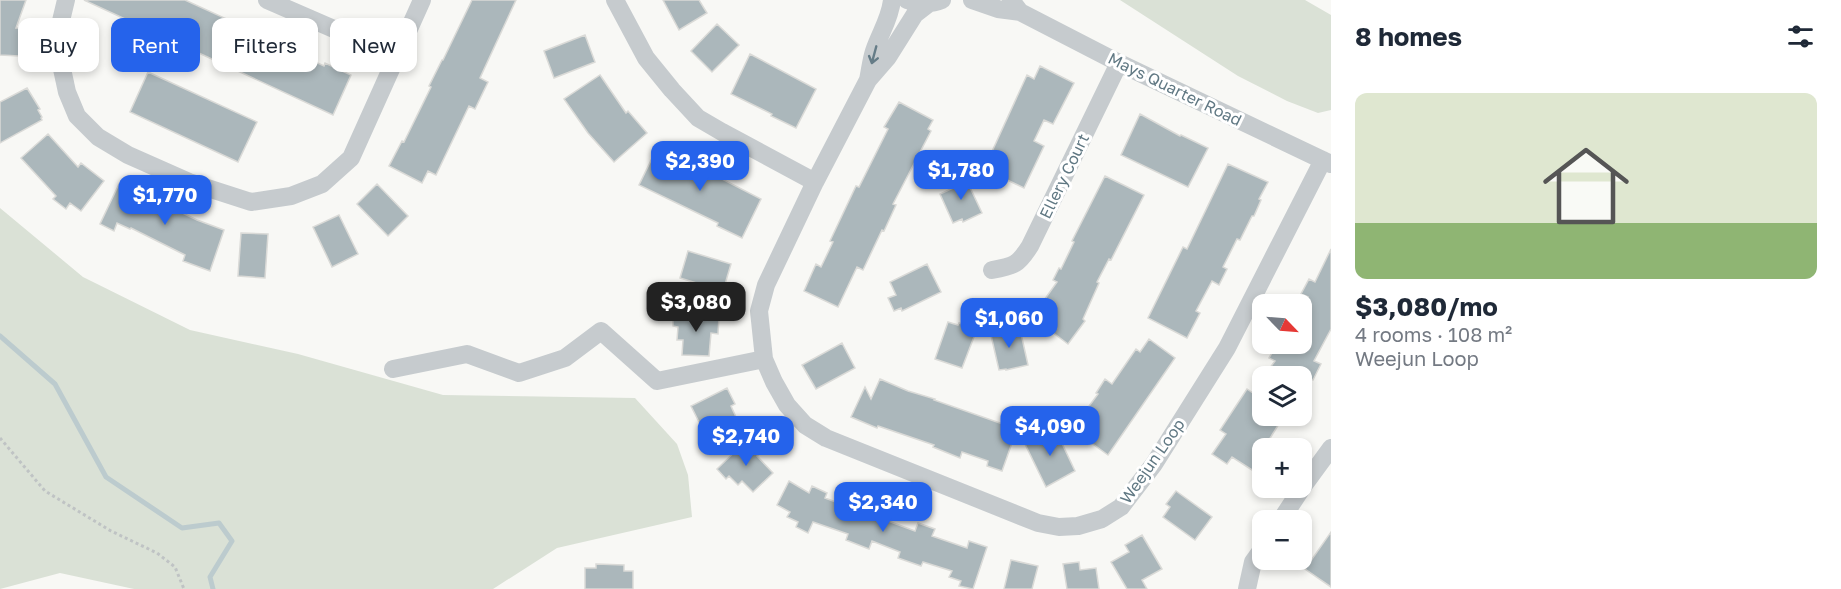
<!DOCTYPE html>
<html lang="en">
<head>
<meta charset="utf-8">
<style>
	:root { --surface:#fff; --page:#f2f2f3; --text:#1f2937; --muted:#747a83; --accent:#2563eb }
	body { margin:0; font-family:"Golos Text",sans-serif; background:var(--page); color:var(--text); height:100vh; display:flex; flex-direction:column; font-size:22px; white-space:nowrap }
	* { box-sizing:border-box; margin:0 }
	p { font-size:20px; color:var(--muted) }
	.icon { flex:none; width:33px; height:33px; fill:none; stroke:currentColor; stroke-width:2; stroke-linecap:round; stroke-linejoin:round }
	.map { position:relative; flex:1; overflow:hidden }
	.panel { display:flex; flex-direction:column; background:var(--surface); width:510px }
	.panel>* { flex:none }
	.guide { position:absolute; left:18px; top:18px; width:570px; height:54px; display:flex; gap:12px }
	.needle { width:39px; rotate:115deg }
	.controls { position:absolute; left:1252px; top:294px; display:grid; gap:12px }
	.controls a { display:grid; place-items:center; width:60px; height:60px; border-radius:12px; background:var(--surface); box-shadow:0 3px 9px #0003; font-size:30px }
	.price { position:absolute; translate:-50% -51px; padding:0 14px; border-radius:12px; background:var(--accent); color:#fff; font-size:20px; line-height:39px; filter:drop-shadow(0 2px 3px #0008) }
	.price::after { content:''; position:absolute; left:50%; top:36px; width:18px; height:14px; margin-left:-9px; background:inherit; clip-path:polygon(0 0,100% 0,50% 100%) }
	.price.selected { background:#222; color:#fff }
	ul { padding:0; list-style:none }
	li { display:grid; align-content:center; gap:12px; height:318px; padding:0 24px }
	li span { display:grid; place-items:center; height:186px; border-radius:12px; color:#555 }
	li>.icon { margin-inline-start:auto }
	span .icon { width:108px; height:108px; fill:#fffc; stroke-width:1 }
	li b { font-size:26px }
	h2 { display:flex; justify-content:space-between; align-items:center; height:72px; padding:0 24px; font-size:26px }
	.tag { padding:0 21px; border-radius:12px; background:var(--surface); box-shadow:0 3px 9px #0003; font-size:21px; line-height:54px }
	.tag.selected { background:var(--accent); color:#fff }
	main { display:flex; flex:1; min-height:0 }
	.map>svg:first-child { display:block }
	.green { fill:#dae1d6 }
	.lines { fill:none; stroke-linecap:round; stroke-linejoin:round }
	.stream { stroke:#bccbce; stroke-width:5 }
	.building { fill:#abb7bb; stroke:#dadad7; stroke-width:1.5 }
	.path { stroke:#bfc3c4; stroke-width:3; stroke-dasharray:3 3; stroke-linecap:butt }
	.minor { stroke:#c6cbce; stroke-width:18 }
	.oneway { stroke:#657c87 }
	.labels { text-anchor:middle; stroke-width:6; stroke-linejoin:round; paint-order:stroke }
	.street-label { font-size:16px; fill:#607883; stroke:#fff }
</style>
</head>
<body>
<main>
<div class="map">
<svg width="1331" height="589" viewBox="0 0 1331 589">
	<rect width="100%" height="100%" fill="#f8f8f5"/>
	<!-- green -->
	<path class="green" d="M 1120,0 L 1305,0 L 1331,15 L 1331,110 L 1318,113 L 1287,101 L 1238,76 Z
		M 0,208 L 83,277 L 190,330 L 298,354 L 443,395 L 635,398 L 677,444 L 688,475 L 692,517 L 557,548 L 493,589 L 134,589 L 60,573 L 0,589 Z"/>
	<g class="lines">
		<!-- stream -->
		<path class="stream" d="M 0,336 L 55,384 L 106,477 L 182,528 L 219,523 L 232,541 L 210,577 L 213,589"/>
	</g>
	<!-- building -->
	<path class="building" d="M 0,0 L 26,0 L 16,28 L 21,28 L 19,56 L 0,55 Z
		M 84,0 L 185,0 L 268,38 L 267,40 L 324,66 L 325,63 L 351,75 L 333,115 Z
		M 472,0 L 516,0 L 480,78 L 488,82 L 475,109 L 469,106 L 436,175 L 428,171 L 422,183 L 389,166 L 402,141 L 404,142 L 431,87 L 429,86 L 442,60 L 443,60 Z
		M 663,0 L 699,0 L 707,13 L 679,30 Z
		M 717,24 L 739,45 L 712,72 L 691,51 Z
		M 585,35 L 595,62 L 554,78 L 544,51 Z
		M 750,54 L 816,89 L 796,128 L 771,116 L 772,114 L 731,94 Z
		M 1040,66 L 1074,83 L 1053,124 L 1044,120 L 1034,141 L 1044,146 L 1024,188 L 984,169 L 1027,75 L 1034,79 Z
		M 148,72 L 257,122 L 238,162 L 130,112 Z
		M 600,75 L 626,113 L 628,111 L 647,133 L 614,162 L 588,133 L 564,99 Z
		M 27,88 L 40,109 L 38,110 L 42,117 L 41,118 L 42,120 L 0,143 L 0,102 Z
		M 899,102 L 933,120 L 928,129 L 931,131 L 893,204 L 896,205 L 884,231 L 882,230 L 863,270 L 857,267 L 838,307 L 804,291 L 816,264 L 821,267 L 833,242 L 830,241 L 856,186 L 859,187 L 888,129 L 884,127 Z
		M 1140,114 L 1180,136 L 1181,135 L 1208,148 L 1188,187 L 1121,155 Z
		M 48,134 L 78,167 L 81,163 L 104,181 L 81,211 L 70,203 L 66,209 L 53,199 L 56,196 L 21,158 Z
		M 658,146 L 761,199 L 742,238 L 717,226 L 718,223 L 639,185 Z
		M 1228,164 L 1268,182 L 1259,199 L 1261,200 L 1254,216 L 1252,216 L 1240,240 L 1237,239 L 1223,267 L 1227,269 L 1219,285 L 1212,281 L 1196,311 L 1200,313 L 1187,338 L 1148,318 L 1183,247 L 1187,249 Z
		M 962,175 L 965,182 L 967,181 L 982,213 L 963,222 L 962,219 L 953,223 L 940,194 L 953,188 L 950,180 Z
		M 1105,176 L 1144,195 L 1111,260 L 1109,259 L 1097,282 L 1099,283 L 1083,319 L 1085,321 L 1068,344 L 1032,317 L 1057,282 L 1053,280 L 1059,268 L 1061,269 L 1074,242 L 1072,241 Z
		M 119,184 L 159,204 L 160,202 L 197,220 L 224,230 L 210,271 L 183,261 L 185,255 L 131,228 L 130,229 L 117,223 L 114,231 L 100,224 Z
		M 377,184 L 408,216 L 388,236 L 357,204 Z
		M 339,215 L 358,254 L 332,267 L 313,227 Z
		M 241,233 L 268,234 L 265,278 L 238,276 Z
		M 1331,249 L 1331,329 L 1314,361 L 1321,364 L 1313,380 L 1306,376 L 1264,376 L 1275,361 L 1269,358 L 1277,344 L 1302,344 L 1302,309 L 1308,297 L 1301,294 L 1309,279 L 1315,282 Z
		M 688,251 L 731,264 L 723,291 L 680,278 Z
		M 927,264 L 941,292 L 902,311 L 901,308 L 894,311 L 888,298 L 896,295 L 890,282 Z
		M 673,313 L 719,316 L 718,334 L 711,333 L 709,356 L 682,355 L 683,340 L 677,340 L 678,327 L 673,326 Z
		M 948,322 L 958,325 L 959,323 L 977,329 L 962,368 L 935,359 Z
		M 1004,328 L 1005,332 L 1020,329 L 1028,365 L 1006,370 L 1006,369 L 999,370 L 990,331 Z
		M 1149,339 L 1175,358 L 1108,455 L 1072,429 L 1098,394 L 1096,393 L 1105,379 L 1112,384 L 1136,349 L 1140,352 Z
		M 842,343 L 855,368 L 816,389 L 802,365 Z
		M 1263,378 L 1263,416 L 1284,416 L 1267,443 L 1269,444 L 1266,448 L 1263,448 L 1263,477 L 1232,457 L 1227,464 L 1212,454 L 1226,434 L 1220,430 L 1247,389 L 1253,393 Z
		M 880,379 L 908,391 L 935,399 L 934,400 L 1017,429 L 1002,471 L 987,466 L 988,461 L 962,452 L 960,458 L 933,447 L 934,445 L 878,426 L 877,428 L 851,417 L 865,387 L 871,399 Z
		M 727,388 L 735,404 L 731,406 L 736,417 L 731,420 L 738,427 L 715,438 L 708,425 L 702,428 L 691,406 Z
		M 1052,429 L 1055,436 L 1058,435 L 1075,471 L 1046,487 L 1024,442 Z
		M 749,438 L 762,452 L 757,456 L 773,473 L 753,492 L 742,481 L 738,485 L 729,476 L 726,479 L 717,469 Z
		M 789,481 L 809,493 L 812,486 L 827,493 L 825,498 L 863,512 L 865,505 L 883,511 L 880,518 L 915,531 L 918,523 L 935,529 L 932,536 L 967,548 L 969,541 L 987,547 L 973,589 L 959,586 L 961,581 L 949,577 L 952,571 L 923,562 L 921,566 L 898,558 L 900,552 L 872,541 L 869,549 L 846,540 L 848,534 L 813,522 L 808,533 L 796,527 L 798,522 L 787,517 L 790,512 L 777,505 Z
		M 1176,491 L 1212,517 L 1195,540 L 1163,517 L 1170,507 L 1166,504 Z
		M 1331,532 L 1331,587 L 1305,569 Z
		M 1142,535 L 1162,569 L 1142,580 L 1147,589 L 1127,589 L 1111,562 L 1129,552 L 1125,545 Z
		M 1011,560 L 1038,566 L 1032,589 L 1004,589 Z
		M 1079,562 L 1080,570 L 1096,568 L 1099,589 L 1067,589 L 1063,564 Z
		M 596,564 L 624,565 L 624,571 L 633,571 L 633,589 L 585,589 L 585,568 L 596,568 Z"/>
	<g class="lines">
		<!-- path -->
		<path class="path" d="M 0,438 L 45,491 L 111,531 L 157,553 L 175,567 L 184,589"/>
		<!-- minor -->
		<path class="minor" d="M 66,0 L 60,25 L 59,55 L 67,92 L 77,116 L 98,137 L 128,155 L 189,182 L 251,202 L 291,196 L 322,184 L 351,158 L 422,0
			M 267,0 L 396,56
			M 615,0 L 646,58 L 672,90 L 698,118 L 722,132 L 815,182
			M 892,0 C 890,19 880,33 874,51 C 871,60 870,71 868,80 L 888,57 L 915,14 L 928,4
			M 907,0 C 919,4 930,5 942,0
			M 972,0 L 998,9 L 1020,12 L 1011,0
			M 1020,12 L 1119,63 L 1331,164
			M 868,80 L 815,182 L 766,285 L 759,311 L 764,359 L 774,382 L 787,405 L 805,425 L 826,438 L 1038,523 L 1059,527 L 1078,526 L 1102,519 L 1121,507 L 1154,464 L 1227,348 L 1323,160
			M 992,270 C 1014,266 1018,265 1030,246 L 1119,63
			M 393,369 L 467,354 L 519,373 L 565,358 L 601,331 L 657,381 L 764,359
			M 1281,520 L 1304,485 L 1331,448
			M 1247,589 L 1253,562 L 1263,548"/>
	</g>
	<!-- one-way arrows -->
	<defs><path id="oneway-shaft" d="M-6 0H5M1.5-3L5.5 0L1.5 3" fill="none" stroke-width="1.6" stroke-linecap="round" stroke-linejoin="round" transform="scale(1.5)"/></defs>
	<use class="oneway" href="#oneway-shaft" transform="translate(874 55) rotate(105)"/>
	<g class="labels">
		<!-- street labels -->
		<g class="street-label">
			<text transform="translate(1175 89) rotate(26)" y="6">Mays Quarter Road</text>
			<text transform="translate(1064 176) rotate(-64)" y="6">Ellery Court</text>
			<text transform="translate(1152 461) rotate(-55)" y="6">Weejun Loop</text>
		</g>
	</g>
</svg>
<div class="controls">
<a><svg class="needle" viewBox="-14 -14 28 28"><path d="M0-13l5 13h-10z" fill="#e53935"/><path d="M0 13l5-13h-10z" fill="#747a83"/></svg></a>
<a><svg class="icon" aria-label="layers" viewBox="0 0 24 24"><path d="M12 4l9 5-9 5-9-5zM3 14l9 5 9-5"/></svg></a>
<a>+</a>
<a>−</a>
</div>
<b class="price" style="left:700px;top:192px">$2,390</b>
<b class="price" style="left:961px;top:201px">$1,780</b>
<b class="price" style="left:165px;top:226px">$1,770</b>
<b class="price selected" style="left:696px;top:333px">$3,080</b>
<b class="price" style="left:1009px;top:349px">$1,060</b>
<b class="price" style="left:1050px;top:457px">$4,090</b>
<b class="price" style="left:746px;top:467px">$2,740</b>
<b class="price" style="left:883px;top:533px">$2,340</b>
<div class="guide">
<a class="tag">Buy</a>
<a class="tag selected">Rent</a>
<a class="tag">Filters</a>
<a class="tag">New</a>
</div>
</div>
<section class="panel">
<h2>8 homes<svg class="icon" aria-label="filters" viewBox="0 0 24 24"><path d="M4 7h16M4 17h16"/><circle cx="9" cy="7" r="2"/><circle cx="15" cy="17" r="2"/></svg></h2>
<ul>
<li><span style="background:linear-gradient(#dfe7d0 70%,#8fb573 0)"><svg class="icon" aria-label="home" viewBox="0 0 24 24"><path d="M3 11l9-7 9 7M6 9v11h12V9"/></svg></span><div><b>$3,080/mo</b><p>4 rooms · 108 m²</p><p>Weejun Loop</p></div></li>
</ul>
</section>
</main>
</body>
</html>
